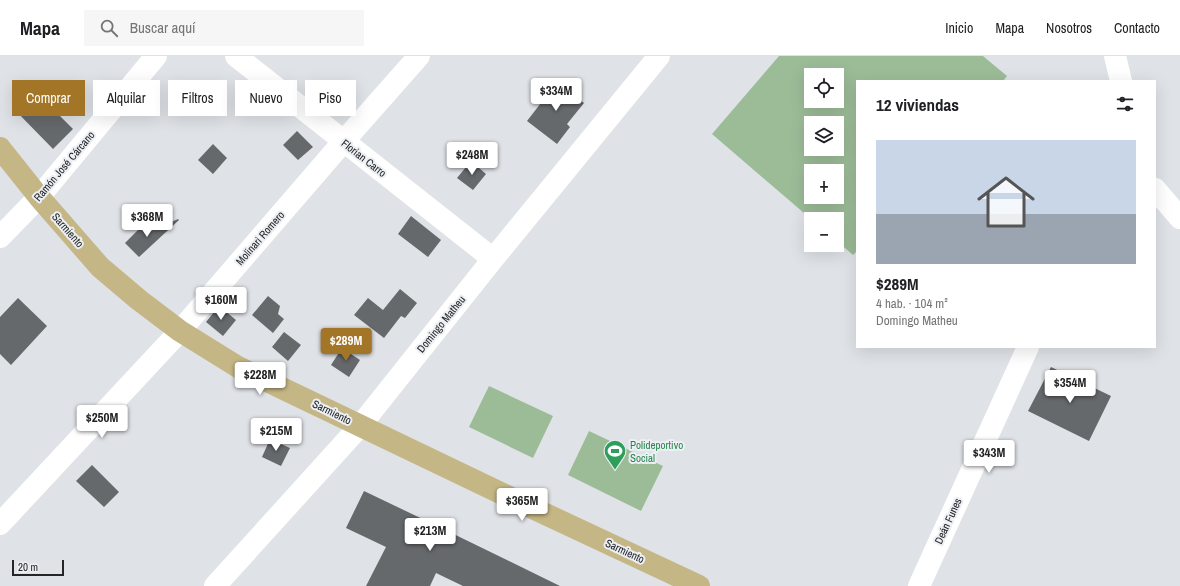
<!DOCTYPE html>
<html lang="es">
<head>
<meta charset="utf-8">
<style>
	:root { --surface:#fff; --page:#f6f6f6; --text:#202124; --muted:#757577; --line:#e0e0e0; --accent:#a37527 }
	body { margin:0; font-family:"Archivo Narrow",sans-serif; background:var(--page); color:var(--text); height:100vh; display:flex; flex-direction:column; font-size:15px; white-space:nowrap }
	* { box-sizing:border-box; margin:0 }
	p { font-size:13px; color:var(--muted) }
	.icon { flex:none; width:22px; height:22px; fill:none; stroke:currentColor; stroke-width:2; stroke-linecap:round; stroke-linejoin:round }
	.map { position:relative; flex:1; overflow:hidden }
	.side { position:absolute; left:856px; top:24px; width:300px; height:268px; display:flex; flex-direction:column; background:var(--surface); border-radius:0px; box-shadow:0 4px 16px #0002 }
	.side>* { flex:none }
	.banner { position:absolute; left:12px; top:24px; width:380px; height:36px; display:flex; gap:8px }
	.buttons { position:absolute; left:804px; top:12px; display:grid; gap:8px }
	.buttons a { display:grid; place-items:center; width:40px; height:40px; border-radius:0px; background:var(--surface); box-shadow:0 4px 16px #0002; font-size:20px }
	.scale { position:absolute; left:12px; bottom:10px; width:52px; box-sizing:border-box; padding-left:4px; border:2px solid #242526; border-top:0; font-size:11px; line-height:14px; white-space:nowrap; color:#242526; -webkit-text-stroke:3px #eceff3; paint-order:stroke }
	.price { position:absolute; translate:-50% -34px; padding:0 9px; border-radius:4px; background:#fff; color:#222; font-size:13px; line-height:26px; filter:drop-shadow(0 1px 2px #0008) }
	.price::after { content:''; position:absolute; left:50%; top:24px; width:12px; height:9px; margin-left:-6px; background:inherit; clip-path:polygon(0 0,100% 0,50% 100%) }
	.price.active { background:var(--accent); color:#fff }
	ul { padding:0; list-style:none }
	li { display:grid; align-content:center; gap:8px; height:212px; padding:0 20px }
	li+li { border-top:1px solid var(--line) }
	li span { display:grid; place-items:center; height:124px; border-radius:0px; color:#555 }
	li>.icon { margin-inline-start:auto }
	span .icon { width:72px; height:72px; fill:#fffc; stroke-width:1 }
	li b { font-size:17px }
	h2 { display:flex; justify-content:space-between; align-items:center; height:48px; padding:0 20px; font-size:17px }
	.pill { padding:0 14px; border-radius:0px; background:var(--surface); box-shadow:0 4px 16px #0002; font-size:14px; line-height:36px }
	.pill.active { background:var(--accent); color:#fff }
	header { display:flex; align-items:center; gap:24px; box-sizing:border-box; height:56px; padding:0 20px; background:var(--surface); border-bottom:1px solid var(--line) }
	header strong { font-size:19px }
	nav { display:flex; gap:22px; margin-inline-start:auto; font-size:14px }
	.search { width:280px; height:36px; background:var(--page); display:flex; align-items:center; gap:10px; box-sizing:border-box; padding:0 14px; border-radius:0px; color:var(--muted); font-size:15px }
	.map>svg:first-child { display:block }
	.green { fill:#9cbc98; fill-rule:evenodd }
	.building { fill:#66696c }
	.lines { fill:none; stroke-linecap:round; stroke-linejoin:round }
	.minor { stroke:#fff; stroke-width:22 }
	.major { stroke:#c5b685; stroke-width:22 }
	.labels { text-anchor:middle; stroke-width:4; stroke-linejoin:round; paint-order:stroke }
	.street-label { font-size:11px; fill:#242526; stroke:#eceff3 }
	.leisure-label { font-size:11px; fill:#27864d; stroke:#eceff3; text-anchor:start }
</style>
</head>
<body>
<header>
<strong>Mapa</strong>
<div class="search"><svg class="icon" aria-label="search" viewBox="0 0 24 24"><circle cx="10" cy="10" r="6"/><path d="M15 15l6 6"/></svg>Buscar aquí</div>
<nav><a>Inicio</a><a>Mapa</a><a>Nosotros</a><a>Contacto</a></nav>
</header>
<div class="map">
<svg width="1180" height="530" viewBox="0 0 1180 530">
	<rect width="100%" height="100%" fill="#dfe2e6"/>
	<!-- green -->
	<path class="green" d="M 779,0 L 983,0 L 1007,20 L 1003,25 L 857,25 L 857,195 L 853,199 L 837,185 L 837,163 L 811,163 L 712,78 ZM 811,19 L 837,19 L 837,45 L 811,45 ZM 811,67 L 837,67 L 837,93 L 811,93 ZM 811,115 L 837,115 L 837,141 L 811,141 Z
		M 489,330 L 553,360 L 533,402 L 469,371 Z
		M 589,375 L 663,410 L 641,455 L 568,419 Z"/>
	<!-- building -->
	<path class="building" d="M 555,23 L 584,47 L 567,68 L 570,71 L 557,88 L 527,65 L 544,43 L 541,40 Z
		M 32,32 L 73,73 L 53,93 L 12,51 Z
		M 297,75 L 313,91 L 298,104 L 283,89 Z
		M 213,88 L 227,102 L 213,118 L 198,104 Z
		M 471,105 L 486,118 L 473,134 L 457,122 Z
		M 411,160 L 441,184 L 428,201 L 398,178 Z
		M 178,163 L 179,164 L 139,201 L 125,187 L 141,171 L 146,177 Z
		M 400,233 L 417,247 L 405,262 L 401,260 L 384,282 L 354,259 L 368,242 L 383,254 Z
		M 268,240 L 280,250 L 278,258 L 284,263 L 273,277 L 252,259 Z
		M 18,242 L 47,270 L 11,309 L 0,298 L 0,261 Z
		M 219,250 L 236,264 L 223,280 L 206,266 Z
		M 284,276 L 301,289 L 288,305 L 272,291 Z
		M 342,292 L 360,304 L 349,321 L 331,309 Z
		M 1051,311 L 1111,340 L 1089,385 L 1028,355 Z
		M 270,383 L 290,392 L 281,410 L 262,401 Z
		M 92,409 L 119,436 L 104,451 L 76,425 Z
		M 364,435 L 433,468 L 560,530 L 463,530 L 436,517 L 430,530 L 366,530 L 386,491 L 346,472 Z"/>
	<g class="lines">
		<!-- minor -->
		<path class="minor" d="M 236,0 L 493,203
			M 1115,0 L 1121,25
			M 1155,133 L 1180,162
			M 0,181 L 39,141 L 156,0
			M 0,468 L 180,275 L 343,86 L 419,0
			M 215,530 L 360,370 L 493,203 L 659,0
			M 919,530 L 1028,291"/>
		<!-- major -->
		<path class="major" d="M 0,92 L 39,141 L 100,211 L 139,244 L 180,275 L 238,311 L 509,441 L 699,530"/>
	</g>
	<!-- icons -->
	<defs>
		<g id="stadium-pin" transform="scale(1.15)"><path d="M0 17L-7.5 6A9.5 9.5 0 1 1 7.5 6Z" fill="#2e9e5b" stroke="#eceff3"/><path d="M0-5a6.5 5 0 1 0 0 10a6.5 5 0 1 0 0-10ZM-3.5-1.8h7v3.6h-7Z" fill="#fff"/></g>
	</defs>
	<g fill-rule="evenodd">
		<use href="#stadium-pin" x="615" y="395"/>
	</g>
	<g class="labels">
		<!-- street labels -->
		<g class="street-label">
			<text transform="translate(364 102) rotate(38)" y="4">Florian Carro</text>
			<text transform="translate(64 110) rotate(-50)" y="4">Ramón José Cárcano</text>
			<text transform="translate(68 174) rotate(49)" y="4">Sarmiento</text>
			<text transform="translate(260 182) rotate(-49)" y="4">Molinari Romero</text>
			<text transform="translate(441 268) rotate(-51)" y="4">Domingo Matheu</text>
			<text transform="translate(332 356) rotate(26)" y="4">Sarmiento</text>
			<text transform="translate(948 465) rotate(-65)" y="4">Deán Funes</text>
			<text transform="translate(625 495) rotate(25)" y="4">Sarmiento</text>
		</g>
		<!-- leisure labels -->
		<g class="leisure-label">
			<text x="630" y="393">Polideportivo<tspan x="630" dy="13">Social</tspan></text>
		</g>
	</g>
</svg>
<div class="buttons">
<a><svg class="icon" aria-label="locate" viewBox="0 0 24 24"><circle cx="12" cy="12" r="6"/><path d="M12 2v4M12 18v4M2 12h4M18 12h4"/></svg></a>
<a><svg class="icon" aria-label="layers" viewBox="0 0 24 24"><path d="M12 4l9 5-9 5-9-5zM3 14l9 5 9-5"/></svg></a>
<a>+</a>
<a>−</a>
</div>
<div class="scale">20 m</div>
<b class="price" style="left:556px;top:56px">$334M</b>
<b class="price" style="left:472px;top:120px">$248M</b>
<b class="price" style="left:147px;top:182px">$368M</b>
<b class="price" style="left:221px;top:265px">$160M</b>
<b class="price active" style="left:346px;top:306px">$289M</b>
<b class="price" style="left:260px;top:340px">$228M</b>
<b class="price" style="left:1070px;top:348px">$354M</b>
<b class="price" style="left:102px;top:383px">$250M</b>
<b class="price" style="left:276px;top:396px">$215M</b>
<b class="price" style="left:989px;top:418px">$343M</b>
<b class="price" style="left:522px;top:466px">$365M</b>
<b class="price" style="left:430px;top:496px">$213M</b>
<div class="banner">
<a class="pill active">Comprar</a>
<a class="pill">Alquilar</a>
<a class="pill">Filtros</a>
<a class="pill">Nuevo</a>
<a class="pill">Piso</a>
</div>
<section class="side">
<h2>12 viviendas<svg class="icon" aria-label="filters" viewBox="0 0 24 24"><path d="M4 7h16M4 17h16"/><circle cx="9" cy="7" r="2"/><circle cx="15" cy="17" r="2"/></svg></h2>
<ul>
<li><span style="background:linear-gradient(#c9d6e8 60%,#9aa5b1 0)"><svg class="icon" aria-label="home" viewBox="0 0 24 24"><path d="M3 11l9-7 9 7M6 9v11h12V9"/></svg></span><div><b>$289M</b><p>4 hab. · 104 m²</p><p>Domingo Matheu</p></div></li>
</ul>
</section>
</div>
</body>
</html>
